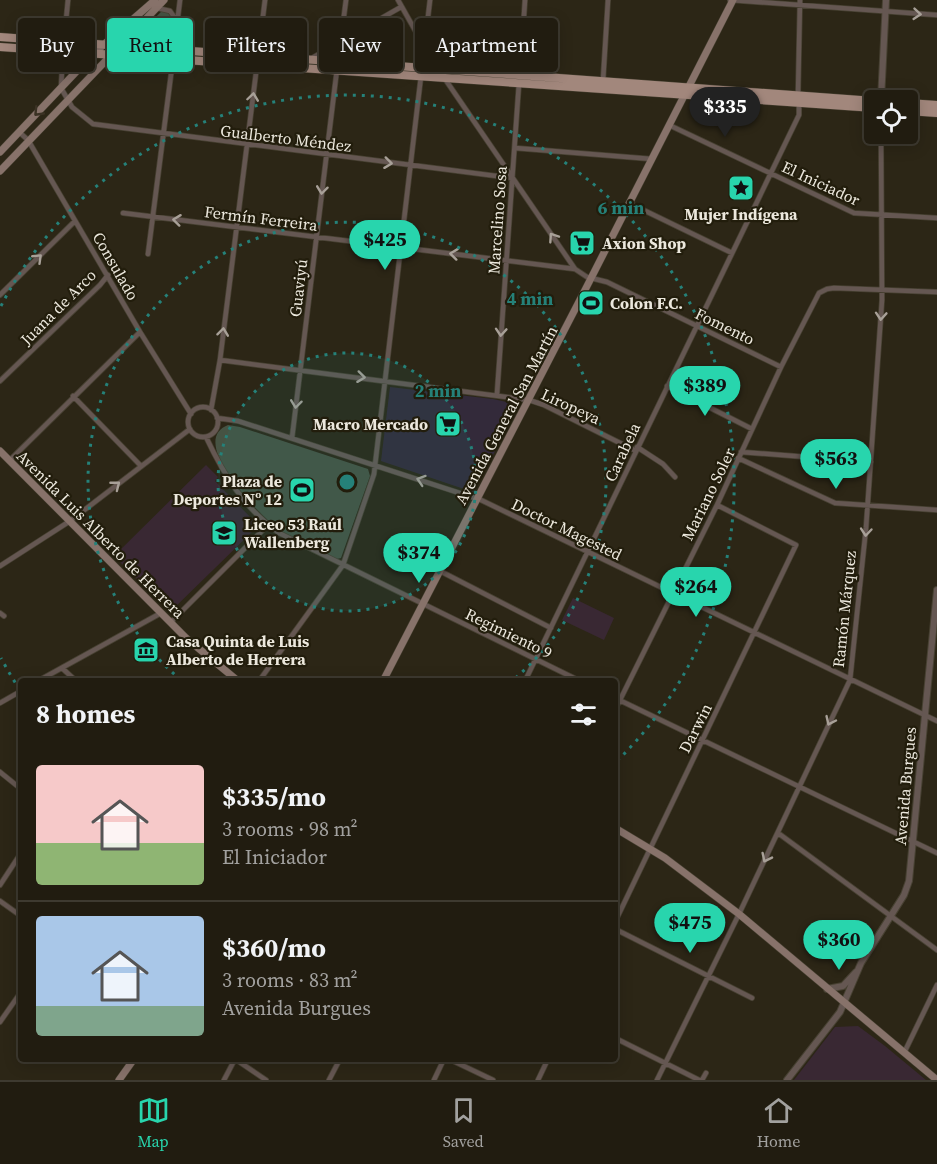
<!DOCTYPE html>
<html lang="en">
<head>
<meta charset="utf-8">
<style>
	:root { --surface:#211c10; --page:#292519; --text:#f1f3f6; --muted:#a2a19f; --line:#3e3a30; --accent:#28d5ad }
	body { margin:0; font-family:"Source Serif 4",serif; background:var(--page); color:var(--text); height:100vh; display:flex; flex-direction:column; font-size:22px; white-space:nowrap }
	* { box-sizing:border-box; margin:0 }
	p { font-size:20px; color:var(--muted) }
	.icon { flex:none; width:33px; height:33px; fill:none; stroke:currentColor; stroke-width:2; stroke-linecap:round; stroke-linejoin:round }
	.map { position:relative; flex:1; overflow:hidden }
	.details { position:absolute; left:18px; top:678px; width:600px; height:384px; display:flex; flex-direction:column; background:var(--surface); border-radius:6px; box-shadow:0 3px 15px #0003,0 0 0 2px var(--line) }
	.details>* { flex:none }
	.top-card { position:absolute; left:18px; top:18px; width:600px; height:54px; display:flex; gap:12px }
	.controls { position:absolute; left:864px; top:90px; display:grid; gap:12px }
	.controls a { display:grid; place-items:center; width:54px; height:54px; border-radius:6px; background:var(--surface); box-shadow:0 3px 15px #0003,0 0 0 2px var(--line); font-size:30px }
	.price { position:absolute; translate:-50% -51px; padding:0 14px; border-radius:21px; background:var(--accent); color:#111; font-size:20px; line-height:39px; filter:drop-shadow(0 2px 3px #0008) }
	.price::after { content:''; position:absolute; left:50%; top:36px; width:18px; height:14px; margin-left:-9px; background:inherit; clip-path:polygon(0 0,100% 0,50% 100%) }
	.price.active { background:#222; color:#fff }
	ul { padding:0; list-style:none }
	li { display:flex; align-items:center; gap:18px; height:150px; padding:0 18px }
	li+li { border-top:2px solid var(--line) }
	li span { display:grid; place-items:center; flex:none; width:168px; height:120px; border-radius:6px; color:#555 }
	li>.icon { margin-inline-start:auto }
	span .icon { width:72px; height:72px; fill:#fffc; stroke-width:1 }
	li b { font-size:26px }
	h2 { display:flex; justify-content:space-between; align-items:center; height:72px; padding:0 18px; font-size:26px }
	.tag { padding:0 21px; border-radius:6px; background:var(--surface); box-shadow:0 3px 15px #0003,0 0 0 2px var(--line); font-size:21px; line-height:54px }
	.tag.active { background:var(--accent); color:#111 }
	.tab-bar { display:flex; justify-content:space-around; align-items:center; height:84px; border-top:2px solid var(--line); background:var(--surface); font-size:16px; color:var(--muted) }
	.tab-bar a { display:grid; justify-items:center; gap:3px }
	.tab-bar .active { color:var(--accent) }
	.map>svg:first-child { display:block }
	.commercial { fill:#332a3a }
	.education { fill:#392833 }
	.green { fill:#465343 }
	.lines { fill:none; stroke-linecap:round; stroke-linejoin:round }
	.minor-casing { stroke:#474132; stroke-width:6 }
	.tertiary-casing { stroke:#474132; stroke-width:8 }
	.secondary-casing { stroke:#474132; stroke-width:8 }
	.primary-casing { stroke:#474132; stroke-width:9 }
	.minor { stroke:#655752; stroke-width:4.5 }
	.tertiary { stroke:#655752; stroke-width:6 }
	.secondary { stroke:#87726a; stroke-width:7 }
	.primary { stroke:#a2877c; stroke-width:8 }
	.oneway { stroke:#a8a098 }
	.oneway2 { stroke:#3b3224 }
	.ring { fill:none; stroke:#258179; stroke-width:3; stroke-dasharray:3 6 }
	.labels { text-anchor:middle; stroke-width:4.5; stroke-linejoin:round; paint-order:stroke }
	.street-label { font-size:16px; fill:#ece8dd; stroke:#221d0c }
	.poi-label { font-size:16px; font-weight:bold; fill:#ece8dd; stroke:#221d0c; text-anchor:start }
	.centre { fill:#258179; stroke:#221d0c; stroke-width:3 }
	.ring-label { font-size:18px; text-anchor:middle; font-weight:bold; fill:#258179; stroke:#221d0c; stroke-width:4.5; stroke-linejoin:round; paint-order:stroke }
</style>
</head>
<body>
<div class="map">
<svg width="937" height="1080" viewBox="0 0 937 1080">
	<rect width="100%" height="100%" fill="#2c2616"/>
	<!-- commercial -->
	<path class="commercial" d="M 390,387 L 493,399 L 520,405 L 473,492 L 381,461 Z"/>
	<!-- education -->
	<path class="education" d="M 206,465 L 218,477 L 215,481 L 257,524 L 257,527 L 170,612 L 114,556 Z
		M 573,598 L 614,618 L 604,640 L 562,620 Z
		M 858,1026 L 885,1046 L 926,1080 L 794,1080 L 835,1027 Z"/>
	<!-- green -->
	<path class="green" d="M 162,11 L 167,11 L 173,17 L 172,36 L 168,41 L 162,44 L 134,41 L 134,38 Z
		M 228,425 L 240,427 L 368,469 L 370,476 L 341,558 L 337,559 C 317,550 296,541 278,529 C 261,516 186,441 228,425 Z"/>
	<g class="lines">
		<!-- minor casing -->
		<g class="minor-casing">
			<path id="minor" d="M 398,0 L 425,48
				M 730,0 L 937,15
				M 157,8 L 170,11 L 177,21
				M 64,41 L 68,0
				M 174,49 L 180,0
				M 63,52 L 61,88 L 72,107 L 93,124 L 512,178
				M 258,56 L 265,0
				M 312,58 L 401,7
				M 338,62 L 346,0
				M 520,75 L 525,0
				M 445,79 L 575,269 L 587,277 L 607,282 L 781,367
				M 603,81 L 608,0
				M 798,95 L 800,0
				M 669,125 L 854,213 L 937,218
				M 19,132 L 28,140 L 140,332 L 191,414
				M 515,148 L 652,159
				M 629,203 L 732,253
				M 123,213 L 575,269
				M 148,254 L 173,59
				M 0,295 L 75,221
				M 220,360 L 529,400 L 544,405 L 636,451
				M 0,381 L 100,285 L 108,275
				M 667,386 L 752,429
				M 497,394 L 519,83
				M 73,396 L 141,466
				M188 422a15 15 0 1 1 30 0a15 15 0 1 1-30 0Z
				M 211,410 L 220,360 L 257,65
				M 217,418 L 238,421 L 481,500 L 937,721
				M 206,437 C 224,475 244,508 279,533 L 580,681
				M 292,438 L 337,69
				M 637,447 L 663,464 L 675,477
				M 741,452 L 871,462
				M 738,458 L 835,503 L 937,510
				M 9,461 L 140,332
				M 0,566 L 70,521 L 190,429
				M 440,571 L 551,628
				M 0,613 L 4,616
				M 171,622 L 268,525
				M 62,668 L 76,681
				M 38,681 L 161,613
				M 259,681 L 343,565 L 374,474 L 430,0
				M 525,681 L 799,115 L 799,103
				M 615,698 L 937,853
				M 0,703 L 21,691
				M 615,710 L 717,505 L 781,367 L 819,293 L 827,289 L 834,288 L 937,292
				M 0,772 L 21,789
				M 778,833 L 937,950
				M 0,885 L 21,853
				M 0,901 L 21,916
				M 615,922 L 796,545 L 717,505
				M 615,929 L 752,998
				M 0,1022 L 21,992
				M 615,1038 L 699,1080
				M 904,1053 L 937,985
				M 235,1059 L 266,1080
				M 449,1059 L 493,1080
				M 224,1080 L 235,1059
				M 329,1080 L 340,1059
				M 434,1080 L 444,1059
				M 538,1080 L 548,1059
				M 657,1080 L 739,914 L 850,680 L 866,528 L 882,300 L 881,134
				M 702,1080 L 706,1073"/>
		</g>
		<!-- tertiary casing -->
		<g class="tertiary-casing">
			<path id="tertiary" d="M 881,100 L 886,0
				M 827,989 L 843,986 L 856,972
				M 787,1080 L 840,1012 L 861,963 L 904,895 L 909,881 L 937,590"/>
		</g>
		<!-- secondary casing -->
		<g class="secondary-casing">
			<path id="secondary" d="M 66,48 L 100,49
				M 114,50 L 151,52
				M 0,152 L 93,54 L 155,0
				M 0,171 L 164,0
				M 0,451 L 186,638 L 238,681
				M 383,681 L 585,290 L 733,0
				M 615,828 L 665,858 L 739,914 L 937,1080
				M 119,1080 L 134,1059"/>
		</g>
		<!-- primary casing -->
		<g class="primary-casing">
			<path id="primary" d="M 0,37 L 874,101
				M 0,47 L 874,108
				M 908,103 L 937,105
				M 908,111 L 937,113"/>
		</g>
		<!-- minor -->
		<use href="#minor" class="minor"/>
		<!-- tertiary -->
		<use href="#tertiary" class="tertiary"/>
		<!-- secondary -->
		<use href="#secondary" class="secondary"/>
		<!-- primary -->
		<use href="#primary" class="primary"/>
	</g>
	<!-- one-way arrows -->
	<defs><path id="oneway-chevron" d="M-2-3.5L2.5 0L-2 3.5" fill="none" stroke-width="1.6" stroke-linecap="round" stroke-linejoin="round" transform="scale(1.5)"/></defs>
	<g class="oneway">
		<use href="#oneway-chevron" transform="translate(917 14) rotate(5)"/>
		<use href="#oneway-chevron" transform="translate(253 97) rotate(-82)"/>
		<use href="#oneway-chevron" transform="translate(388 163) rotate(7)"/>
		<use href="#oneway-chevron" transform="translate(322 190) rotate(97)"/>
		<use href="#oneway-chevron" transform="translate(177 220) rotate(-173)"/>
		<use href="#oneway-chevron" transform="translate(553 237) rotate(-124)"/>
		<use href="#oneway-chevron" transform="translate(454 254) rotate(-173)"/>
		<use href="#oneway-chevron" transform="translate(38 258) rotate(-44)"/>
		<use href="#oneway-chevron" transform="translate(881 316) rotate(94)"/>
		<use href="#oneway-chevron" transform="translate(223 332) rotate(-83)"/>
		<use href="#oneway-chevron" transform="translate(501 332) rotate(94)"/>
		<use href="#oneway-chevron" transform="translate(361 377) rotate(7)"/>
		<use href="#oneway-chevron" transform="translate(296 404) rotate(97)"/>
		<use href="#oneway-chevron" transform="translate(421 480) rotate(-162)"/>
		<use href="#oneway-chevron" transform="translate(116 485) rotate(-38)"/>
		<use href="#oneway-chevron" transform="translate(866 532) rotate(95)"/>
		<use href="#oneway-chevron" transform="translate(830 721) rotate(115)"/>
		<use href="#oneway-chevron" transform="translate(766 858) rotate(116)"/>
	</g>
	<use class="oneway2" href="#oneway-chevron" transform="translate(38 112) rotate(134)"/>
	<!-- distance rings -->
	<circle cx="347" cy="482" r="129" fill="#258179" fill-opacity=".12"/>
	<g class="ring">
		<circle cx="347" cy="482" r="129"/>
		<path d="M181 680A259 259 0 1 1 513 680"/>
		<path d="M20 690A388 388 0 0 1 1 658M1 306A388 388 0 1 1 617 761"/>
	</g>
	<!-- icons -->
	<defs>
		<g id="sight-square" transform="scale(1.35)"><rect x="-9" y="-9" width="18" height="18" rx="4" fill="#28d5ad" stroke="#221d0c"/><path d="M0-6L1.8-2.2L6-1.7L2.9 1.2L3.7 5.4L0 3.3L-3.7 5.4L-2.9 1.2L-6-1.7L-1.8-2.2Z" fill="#111"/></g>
		<g id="supermarket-square" transform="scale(1.35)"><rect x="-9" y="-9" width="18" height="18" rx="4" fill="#28d5ad" stroke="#221d0c"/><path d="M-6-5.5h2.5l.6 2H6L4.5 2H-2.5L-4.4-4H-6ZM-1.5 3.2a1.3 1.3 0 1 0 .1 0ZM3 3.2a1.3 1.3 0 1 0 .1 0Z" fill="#111"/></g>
		<g id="stadium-square" transform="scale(1.35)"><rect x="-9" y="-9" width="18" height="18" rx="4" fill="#28d5ad" stroke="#221d0c"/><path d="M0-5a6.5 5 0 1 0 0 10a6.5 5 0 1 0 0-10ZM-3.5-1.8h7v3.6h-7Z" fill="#111"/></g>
		<g id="school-square" transform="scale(1.35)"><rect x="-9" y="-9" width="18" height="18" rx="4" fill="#28d5ad" stroke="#221d0c"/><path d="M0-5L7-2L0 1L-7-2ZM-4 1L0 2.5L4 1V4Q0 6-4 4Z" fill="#111"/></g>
		<g id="museum-square" transform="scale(1.35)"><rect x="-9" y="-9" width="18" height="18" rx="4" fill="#28d5ad" stroke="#221d0c"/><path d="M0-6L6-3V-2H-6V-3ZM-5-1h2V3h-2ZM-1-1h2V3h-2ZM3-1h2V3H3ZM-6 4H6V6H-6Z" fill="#111"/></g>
	</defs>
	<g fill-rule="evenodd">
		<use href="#sight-square" x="741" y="188"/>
		<use href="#supermarket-square" x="582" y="243"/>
		<use href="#stadium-square" x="591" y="303"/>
		<use href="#supermarket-square" x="448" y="424"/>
		<use href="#stadium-square" x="302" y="490"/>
		<use href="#school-square" x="224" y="533"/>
		<use href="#museum-square" x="146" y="650"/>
	</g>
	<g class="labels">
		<!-- street labels -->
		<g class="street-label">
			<text transform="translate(286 138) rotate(7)" y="6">Gualberto Méndez</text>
			<text transform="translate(821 183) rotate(25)" y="6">El Iniciador</text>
			<text transform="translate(261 218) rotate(7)" y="6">Fermín Ferreira</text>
			<text transform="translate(497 220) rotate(-86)" y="6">Marcelino Sosa</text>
			<text transform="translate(116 266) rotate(60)" y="6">Consulado</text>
			<text transform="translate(298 288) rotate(-83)" y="6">Guaviyú</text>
			<text transform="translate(58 307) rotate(-45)" y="6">Juana de Arco</text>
			<text transform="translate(725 326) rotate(26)" y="6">Fomento</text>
			<text transform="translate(571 406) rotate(25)" y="6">Liropeya</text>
			<text transform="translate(506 415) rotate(-62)" y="6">Avenida General San Martín</text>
			<text transform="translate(622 452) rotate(-65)" y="6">Carabela</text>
			<text transform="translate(708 494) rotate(-64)" y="6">Mariano Soler</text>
			<text transform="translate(567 529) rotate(26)" y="6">Doctor Magested</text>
			<text transform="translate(101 534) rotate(45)" y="6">Avenida Luis Alberto de Herrera</text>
			<text transform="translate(844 609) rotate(-84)" y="6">Ramón Márquez</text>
			<text transform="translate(509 633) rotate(26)" y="6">Regimiento 9</text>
			<text transform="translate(695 728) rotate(-63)" y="6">Darwin</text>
			<text transform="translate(905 786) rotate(-85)" y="6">Avenida Burgues</text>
		</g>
		<!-- poi labels -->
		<g class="poi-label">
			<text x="741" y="220" text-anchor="middle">Mujer Indígena</text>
			<text x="602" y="249">Axion Shop</text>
			<text x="610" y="309">Colon F.C.</text>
			<text x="428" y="430" text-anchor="end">Macro Mercado</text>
			<text x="282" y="487" text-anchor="end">Plaza de<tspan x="282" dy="18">Deportes Nº 12</tspan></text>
			<text x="244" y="530">Liceo 53 Raúl<tspan x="244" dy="18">Wallenberg</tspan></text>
			<text x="166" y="647">Casa Quinta de Luis<tspan x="166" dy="18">Alberto de Herrera</tspan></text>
		</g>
	</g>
	<circle cx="347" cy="482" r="9" class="centre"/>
	<g class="ring-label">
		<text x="621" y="214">6 min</text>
		<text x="530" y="305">4 min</text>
		<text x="438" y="397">2 min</text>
	</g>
</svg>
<div class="controls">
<a><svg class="icon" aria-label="locate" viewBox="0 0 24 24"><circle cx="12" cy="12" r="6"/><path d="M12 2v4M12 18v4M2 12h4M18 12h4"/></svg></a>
</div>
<b class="price active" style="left:725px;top:138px">$335</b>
<b class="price" style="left:385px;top:271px">$425</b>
<b class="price" style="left:705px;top:417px">$389</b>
<b class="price" style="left:836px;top:490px">$563</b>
<b class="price" style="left:419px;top:584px">$374</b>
<b class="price" style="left:696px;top:618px">$264</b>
<b class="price" style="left:690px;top:954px">$475</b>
<b class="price" style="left:839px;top:971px">$360</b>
<div class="top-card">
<a class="tag">Buy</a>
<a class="tag active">Rent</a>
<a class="tag">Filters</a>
<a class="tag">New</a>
<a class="tag">Apartment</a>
</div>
<section class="details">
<h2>8 homes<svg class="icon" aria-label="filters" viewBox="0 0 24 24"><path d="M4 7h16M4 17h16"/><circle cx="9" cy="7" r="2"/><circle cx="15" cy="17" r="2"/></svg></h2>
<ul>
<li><span style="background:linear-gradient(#f6c9c9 65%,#8fb573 0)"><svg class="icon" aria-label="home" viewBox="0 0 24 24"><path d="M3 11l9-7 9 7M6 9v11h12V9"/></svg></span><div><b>$335/mo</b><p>3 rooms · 98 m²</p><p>El Iniciador</p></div></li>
<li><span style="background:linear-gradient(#a9c7e8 75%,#7fa58c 0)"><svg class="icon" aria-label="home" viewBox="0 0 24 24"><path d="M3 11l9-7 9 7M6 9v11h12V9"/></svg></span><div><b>$360/mo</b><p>3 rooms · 83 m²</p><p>Avenida Burgues</p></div></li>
</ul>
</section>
</div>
<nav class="tab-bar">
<a class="active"><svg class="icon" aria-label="map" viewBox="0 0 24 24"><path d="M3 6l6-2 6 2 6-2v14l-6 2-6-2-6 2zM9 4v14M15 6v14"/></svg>Map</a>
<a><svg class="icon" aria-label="saved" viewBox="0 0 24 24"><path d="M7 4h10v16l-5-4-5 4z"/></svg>Saved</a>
<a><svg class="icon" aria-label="home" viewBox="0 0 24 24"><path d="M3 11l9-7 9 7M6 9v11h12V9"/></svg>Home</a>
</nav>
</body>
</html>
